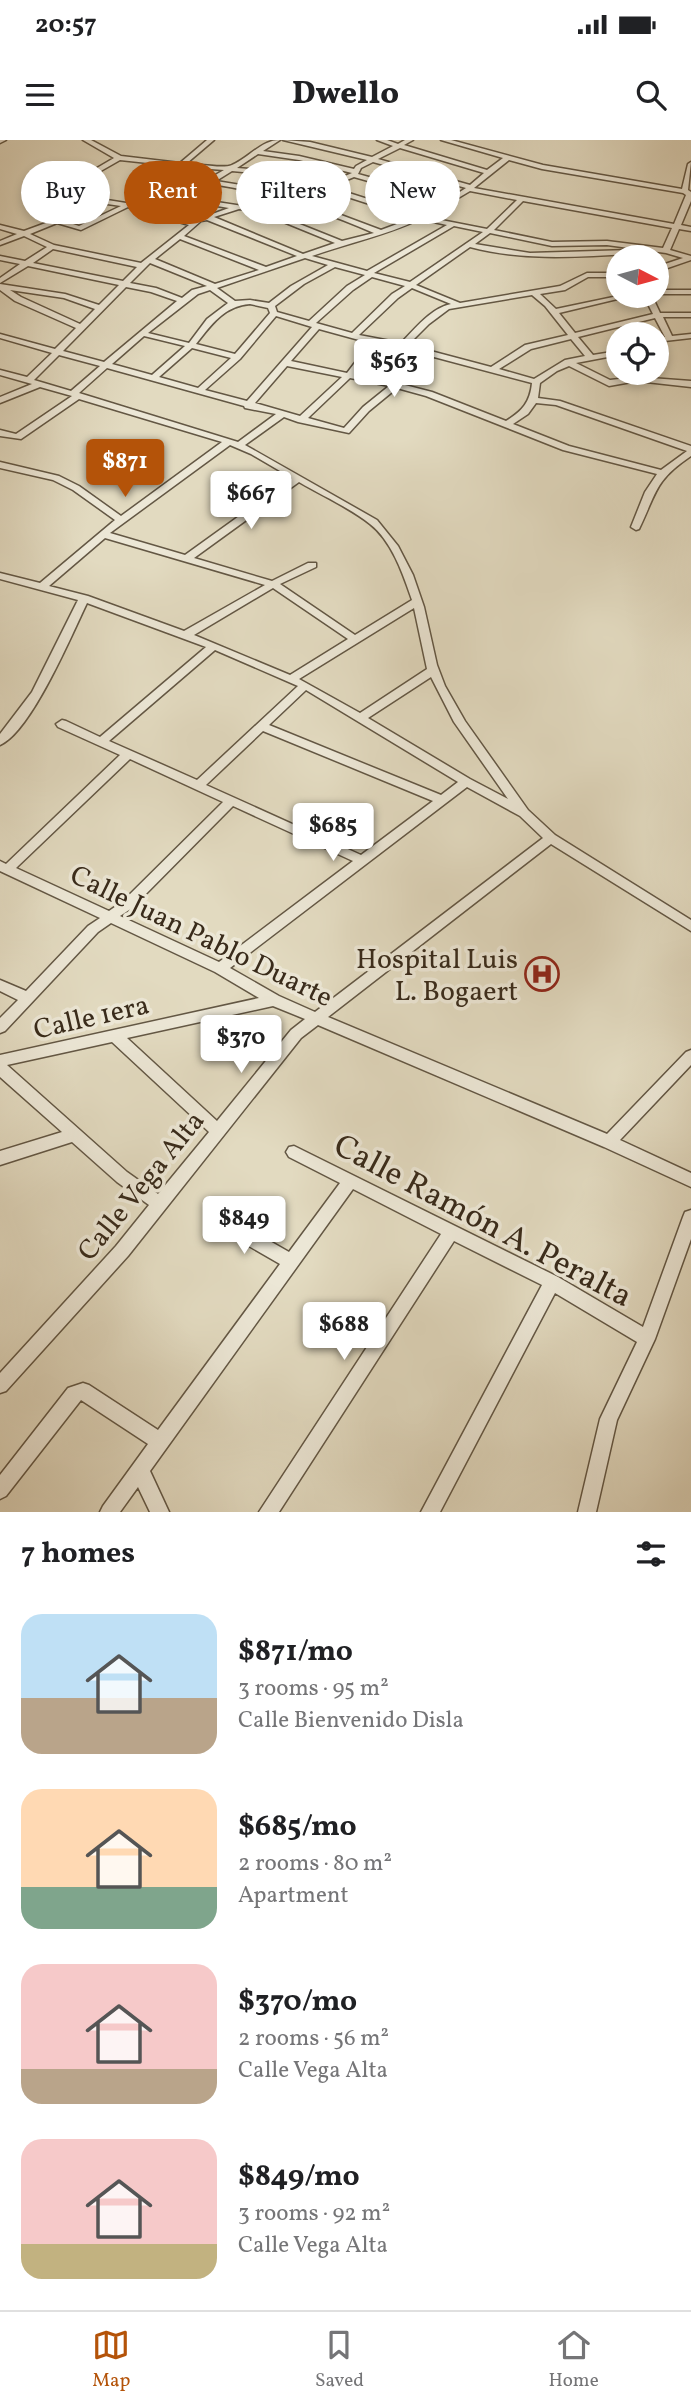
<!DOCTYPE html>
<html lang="en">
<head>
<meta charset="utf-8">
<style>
	:root { --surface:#fff; --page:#f2f2f2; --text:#202124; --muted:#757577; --line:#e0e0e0; --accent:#b45309 }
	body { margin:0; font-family:Vollkorn,serif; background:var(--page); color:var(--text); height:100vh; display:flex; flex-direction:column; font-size:26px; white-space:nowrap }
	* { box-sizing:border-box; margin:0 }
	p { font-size:23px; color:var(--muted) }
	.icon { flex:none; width:38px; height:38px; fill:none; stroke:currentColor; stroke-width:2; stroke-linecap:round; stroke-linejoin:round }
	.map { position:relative; height:1372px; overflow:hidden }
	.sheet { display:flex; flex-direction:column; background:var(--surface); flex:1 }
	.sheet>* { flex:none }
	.banner { position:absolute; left:21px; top:21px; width:649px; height:63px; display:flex; gap:14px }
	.needle { width:46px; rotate:96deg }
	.buttons { position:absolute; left:606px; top:105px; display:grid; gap:14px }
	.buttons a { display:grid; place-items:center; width:63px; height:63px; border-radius:50%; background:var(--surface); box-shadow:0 4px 10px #0003; font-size:35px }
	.price { position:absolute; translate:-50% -60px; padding:0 16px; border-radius:7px; background:#fff; color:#222; font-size:23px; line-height:46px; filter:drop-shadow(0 2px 4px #0008) }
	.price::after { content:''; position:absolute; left:50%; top:42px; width:21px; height:16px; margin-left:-10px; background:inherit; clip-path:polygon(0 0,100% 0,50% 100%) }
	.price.on { background:var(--accent); color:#fff }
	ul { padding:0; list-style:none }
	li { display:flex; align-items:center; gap:21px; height:175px; padding:0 21px }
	li span { display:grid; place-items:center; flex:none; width:196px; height:140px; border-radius:21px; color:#555 }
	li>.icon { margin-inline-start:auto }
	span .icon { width:84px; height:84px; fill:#fffc; stroke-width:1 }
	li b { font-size:30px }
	h2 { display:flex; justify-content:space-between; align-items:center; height:84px; padding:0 21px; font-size:30px }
	.tag { padding:0 24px; border-radius:32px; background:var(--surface); box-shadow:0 4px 10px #0003; font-size:24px; line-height:63px }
	.tag.on { background:var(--accent); color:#fff }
	.status { display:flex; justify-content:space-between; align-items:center; height:49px; padding:0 35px; background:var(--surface); direction:ltr }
	.status svg { height:19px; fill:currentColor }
	header { display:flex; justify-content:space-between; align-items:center; height:91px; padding:0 21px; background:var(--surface); font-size:32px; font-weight:800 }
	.tab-bar { display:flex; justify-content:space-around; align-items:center; height:98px; border-top:2px solid var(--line); background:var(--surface); font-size:19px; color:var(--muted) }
	.tab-bar a { display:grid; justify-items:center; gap:4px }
	.tab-bar .on { color:var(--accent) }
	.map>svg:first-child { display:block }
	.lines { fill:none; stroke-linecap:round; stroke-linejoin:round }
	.minor-casing { stroke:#635744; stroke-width:3 }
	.minor { fill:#ece7d6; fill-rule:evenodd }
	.labels { text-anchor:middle; stroke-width:7; stroke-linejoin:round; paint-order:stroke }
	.street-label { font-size:28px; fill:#392b1b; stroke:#ece7d6 }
	.poi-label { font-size:28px; fill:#392b1b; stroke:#ece7d6; text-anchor:end }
	.near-street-label { font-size:33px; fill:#392b1b; stroke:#ece7d6 }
</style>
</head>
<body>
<div class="status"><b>20:57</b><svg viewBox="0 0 49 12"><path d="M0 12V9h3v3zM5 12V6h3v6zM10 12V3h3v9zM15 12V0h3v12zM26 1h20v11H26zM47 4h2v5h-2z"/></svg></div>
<header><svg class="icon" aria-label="menu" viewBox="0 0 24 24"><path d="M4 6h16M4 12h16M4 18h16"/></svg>Dwello<svg class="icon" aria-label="search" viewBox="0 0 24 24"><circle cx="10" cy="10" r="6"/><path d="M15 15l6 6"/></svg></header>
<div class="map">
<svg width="691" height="1372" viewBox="0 0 691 1372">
	<rect width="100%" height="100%" fill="#e2dac0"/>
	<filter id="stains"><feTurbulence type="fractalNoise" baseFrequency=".00286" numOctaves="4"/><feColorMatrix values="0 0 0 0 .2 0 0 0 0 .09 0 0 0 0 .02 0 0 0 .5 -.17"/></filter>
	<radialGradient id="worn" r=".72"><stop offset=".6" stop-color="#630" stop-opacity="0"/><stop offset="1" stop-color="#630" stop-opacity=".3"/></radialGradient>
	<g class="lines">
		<!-- minor casing -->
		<g class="minor-casing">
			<path id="minor" d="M 0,0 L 6,0 L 0,3 Z
				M 83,0 L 91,0 L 121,16 L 180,23 L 207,0 L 214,0 L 187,23 C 198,24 223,29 232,25 C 249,18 261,0 280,0 L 263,11 L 299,16 L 354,29 L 356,26 L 367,20 L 283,0 L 310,2 L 372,17 L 393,6 L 377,0 L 387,0 L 398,4 L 405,0 L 413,0 L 404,5 L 487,30 L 503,18 L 441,0 L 451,0 L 543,25 L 682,49 L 688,24 L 691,22 L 688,50 L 691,52 L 691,61 L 681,85 L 691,87 L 691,91 L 679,89 L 670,110 L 691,116 L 691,120 L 656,132 L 656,127 L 683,118 L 666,113 L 607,105 L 552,106 L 490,93 L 475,104 L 530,113 L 630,110 L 634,112 L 630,114 C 576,117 523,121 470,107 L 416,145 L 460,163 L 560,146 L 587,133 L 618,133 L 618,137 L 588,137 L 565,150 L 540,154 L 556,169 L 618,156 L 630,156 L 559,173 L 575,193 L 653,174 L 644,156 L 652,156 L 660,173 L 691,173 L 691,177 L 663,177 L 672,196 L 691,194 L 691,198 L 656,202 L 656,198 L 665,197 L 655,178 L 578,197 L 593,215 L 618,211 L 618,215 L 576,223 L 610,240 L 637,237 L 691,241 L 691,247 L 637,241 L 609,246 L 569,226 L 557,231 L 540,243 L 538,258 L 560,261 L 691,306 L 691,316 C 654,341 657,352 639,389 L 636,390 L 631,387 L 645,352 L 657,334 L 563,310 L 426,256 L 397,248 L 369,271 L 349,293 L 298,282 L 284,277 L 245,305 L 377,380 L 398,406 L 413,435 L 424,467 L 437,525 L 445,546 L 465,581 L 528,670 L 555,695 L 691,780 L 691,791 L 551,704 L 328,877 L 607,994 L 686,912 L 691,910 L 691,925 L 620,1000 L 691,1033 L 691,1047 L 604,1007 L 318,885 L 301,898 L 128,1116 L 6,1251 L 0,1253 L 0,1233 L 116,1106 L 149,1065 L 117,1042 L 72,1002 L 0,1025 L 0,1011 L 62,992 L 0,937 L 0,915 L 259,858 L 215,832 L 111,783 L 98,792 L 5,891 L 0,893 L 0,878 L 18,860 L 0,851 L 0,840 L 26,851 L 88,786 L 100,778 L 0,731 L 0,721 L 6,724 L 120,615 L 58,587 L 56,584 L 62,580 L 66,581 L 100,597 L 206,507 L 87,463 C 72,494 31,592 0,605 L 0,594 L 32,552 L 78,460 L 0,439 L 0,433 L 40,443 L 115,380 L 73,350 L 53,340 L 0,328 L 0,322 L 59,336 L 79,346 L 121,376 L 222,302 L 79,259 L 21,299 L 0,296 L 0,290 L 16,294 L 72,256 L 40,247 L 0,263 L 0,257 L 32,244 L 0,235 L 0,230 L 27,237 L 52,213 L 0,198 L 0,194 L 55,209 L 76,188 L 15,161 L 0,150 L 0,144 L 65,154 L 99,165 L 119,145 L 28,126 L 0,143 L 0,138 L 20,124 L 0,120 L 0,116 L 25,121 L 47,107 L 24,96 L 0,105 L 0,101 L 17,94 L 0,89 L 0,85 L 24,91 L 54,80 L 80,38 L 114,18 ZM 400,8 L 484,33 L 470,45 L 378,19 ZM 258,14 L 299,20 L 352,33 L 324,45 L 278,31 L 237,28 ZM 120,20 L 176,26 L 154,46 L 126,63 L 76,55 L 85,40 ZM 509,20 L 542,29 L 683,53 L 686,55 L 674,84 L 474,48 ZM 373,22 L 466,48 L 441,64 L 412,49 L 358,34 L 361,28 ZM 183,27 L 224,30 L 205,41 L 170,38 ZM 232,31 L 277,35 L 320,48 L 303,61 L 253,47 L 216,41 ZM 354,37 L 407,52 L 436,66 L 418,75 L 330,47 ZM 166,42 L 201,45 L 188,54 L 188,57 L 193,62 L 229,68 L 193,81 L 133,64 ZM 211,44 C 268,52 321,70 374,93 L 342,101 L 262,69 L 197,59 L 194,57 ZM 326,50 L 413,78 L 381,90 L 309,63 ZM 470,51 L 517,60 L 487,89 L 426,77 ZM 73,59 L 121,66 L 79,86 L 61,80 ZM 523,61 L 672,88 L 663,108 L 607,101 L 552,102 L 494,90 ZM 128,67 L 189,85 L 141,123 L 54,105 L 30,94 L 57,83 L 81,90 ZM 239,69 L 259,72 L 335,103 L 303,114 L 214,77 ZM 420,79 L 447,85 L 367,131 L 312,116 C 348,103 385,96 420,79 ZM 207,80 L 297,116 L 266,127 L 184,96 L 201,81 ZM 454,86 L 483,92 L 410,142 L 374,133 ZM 180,99 L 259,130 L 215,144 L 155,119 ZM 53,109 L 137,127 L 123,141 L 33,123 ZM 305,118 L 328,125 L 291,146 L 269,163 L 250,160 L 235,161 L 217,148 ZM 150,123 L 207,146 L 192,150 L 182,158 L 156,148 L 130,143 ZM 335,127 L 365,135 L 347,146 L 309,181 L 277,172 L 275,166 L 304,144 ZM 372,137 L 405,146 L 392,154 L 352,193 L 316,183 L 353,150 ZM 126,147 L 151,152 L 177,161 L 104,222 L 63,211 ZM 412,148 L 451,164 C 431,168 415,189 401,203 L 359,195 L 398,158 ZM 10,150 L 64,158 L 95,169 L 80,184 L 21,157 ZM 210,150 L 228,163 L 207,179 L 189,203 L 148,193 L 198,154 ZM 532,155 L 545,166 L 568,195 L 525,205 L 491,227 L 408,205 L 429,184 L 449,169 ZM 250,164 L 268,168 L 270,173 L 235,214 L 196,204 C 211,185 224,166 250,164 ZM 276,176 L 312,187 L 247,261 L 205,250 L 240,219 ZM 319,189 L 370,203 L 347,233 L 291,221 ZM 144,196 L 185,206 L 152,235 L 112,224 ZM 571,199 L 585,216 L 565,220 L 534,239 L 499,229 L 531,209 ZM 377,205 L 402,208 L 426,215 L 394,242 L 354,234 ZM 192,208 L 231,218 L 198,248 L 159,237 ZM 59,215 L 100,226 L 71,251 L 34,240 ZM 434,217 L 532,243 C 530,263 522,271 506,281 L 432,252 L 401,244 ZM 287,226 L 342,237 L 300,276 L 255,263 ZM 107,228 L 244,266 L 245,268 L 276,274 L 238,302 L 79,253 ZM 350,238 L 389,246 L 363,267 L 344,288 L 308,278 ZM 536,263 L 556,265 L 687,311 L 661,330 L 569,306 L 513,284 L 528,274 ZM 230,305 L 251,314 L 292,338 L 185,415 L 110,393 ZM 299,342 C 321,355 350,368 370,384 C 392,401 403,434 412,460 L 355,495 L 280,444 L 316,427 L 316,423 L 308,423 L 272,441 L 194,418 ZM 105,398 L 265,445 L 184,491 L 88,456 L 49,446 ZM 273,448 L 348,499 L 290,535 L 194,495 ZM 414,468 L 427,529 L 360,573 L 299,539 ZM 215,510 L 298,546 L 197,640 L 109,601 ZM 431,537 L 454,582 L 508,659 L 470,639 L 368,578 ZM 306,550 L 458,642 L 441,655 L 269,585 ZM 263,591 L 433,661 L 361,715 L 206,645 ZM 130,619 L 223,662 L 122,762 L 109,771 L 16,728 ZM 467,647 L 520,676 L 543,698 L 315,872 L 279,856 L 230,828 ZM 233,666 L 353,721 L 219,822 L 120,776 L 132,768 ZM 273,866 L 305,879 L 291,890 L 217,981 L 127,898 ZM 112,902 L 209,992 L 158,1054 L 127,1032 L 7,925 Z
				M 656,150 L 691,150 L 691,154 L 656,154 Z
				M 294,1006 L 558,1137 L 643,1187 L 683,1077 L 685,1072 L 691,1070 L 691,1099 L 655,1199 L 617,1280 L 596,1372 L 578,1372 L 600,1279 L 637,1202 L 555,1153 L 440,1372 L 421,1372 L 542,1145 L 454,1101 L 279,1372 L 259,1372 L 441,1094 L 353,1049 L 150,1331 L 169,1372 L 150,1372 L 138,1347 L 120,1372 L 100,1372 L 103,1366 L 148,1304 L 81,1260 L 6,1356 L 0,1359 L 0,1335 L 68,1248 L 83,1243 L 89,1245 L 158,1290 L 280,1124 L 209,1083 L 207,1078 L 209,1073 L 215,1071 L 221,1073 L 289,1112 L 340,1043 L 289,1017 L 286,1012 L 289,1007 Z"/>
		</g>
		<!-- minor -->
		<use href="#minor" class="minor"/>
	</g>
	<!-- icons -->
	<defs>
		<g id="hospital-ring" transform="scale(1.75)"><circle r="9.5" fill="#ece7d6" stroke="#8f2418" stroke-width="1.5"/><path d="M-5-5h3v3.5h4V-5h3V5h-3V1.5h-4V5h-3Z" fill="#8f2418"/></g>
	</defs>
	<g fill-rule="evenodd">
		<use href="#hospital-ring" x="542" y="834"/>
	</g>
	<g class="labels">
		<!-- street labels -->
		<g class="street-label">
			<text transform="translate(202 795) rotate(26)" y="10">Calle Juan Pablo Duarte</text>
			<text transform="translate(91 876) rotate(-13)" y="10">Calle 1era</text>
			<text transform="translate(140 1045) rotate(-51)" y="10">Calle Vega Alta</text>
		</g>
		<!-- poi labels -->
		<g class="poi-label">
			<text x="518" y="828">Hospital Luis<tspan x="518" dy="32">L. Bogaert</tspan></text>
		</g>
		<!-- near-street labels -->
		<g class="near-street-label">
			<text transform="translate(484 1079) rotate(28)" y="12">Calle Ramón A. Peralta</text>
		</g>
	</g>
	<rect width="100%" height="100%" filter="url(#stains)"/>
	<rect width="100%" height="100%" fill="url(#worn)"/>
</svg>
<div class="buttons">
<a><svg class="needle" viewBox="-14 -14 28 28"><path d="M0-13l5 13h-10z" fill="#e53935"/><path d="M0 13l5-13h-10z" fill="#757577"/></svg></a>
<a><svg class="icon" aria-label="locate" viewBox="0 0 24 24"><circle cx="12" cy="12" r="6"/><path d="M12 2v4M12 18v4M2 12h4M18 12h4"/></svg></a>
</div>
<b class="price" style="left:394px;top:259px">$563</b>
<b class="price on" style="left:125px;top:359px">$871</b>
<b class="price" style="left:251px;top:391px">$667</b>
<b class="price" style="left:333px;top:723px">$685</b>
<b class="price" style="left:241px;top:935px">$370</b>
<b class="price" style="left:244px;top:1116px">$849</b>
<b class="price" style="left:344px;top:1222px">$688</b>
<div class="banner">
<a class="tag">Buy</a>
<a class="tag on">Rent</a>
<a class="tag">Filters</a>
<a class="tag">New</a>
</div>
</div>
<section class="sheet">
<h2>7 homes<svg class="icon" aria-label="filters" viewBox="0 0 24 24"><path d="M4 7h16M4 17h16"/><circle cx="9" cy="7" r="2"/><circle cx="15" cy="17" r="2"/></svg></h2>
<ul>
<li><span style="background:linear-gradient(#bfe0f5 60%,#b9a48a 0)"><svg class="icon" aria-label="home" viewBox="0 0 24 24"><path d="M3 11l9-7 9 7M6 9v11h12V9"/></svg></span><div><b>$871/mo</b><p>3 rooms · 95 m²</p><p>Calle Bienvenido Disla</p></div></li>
<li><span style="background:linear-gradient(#ffd9b3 70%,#7fa58c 0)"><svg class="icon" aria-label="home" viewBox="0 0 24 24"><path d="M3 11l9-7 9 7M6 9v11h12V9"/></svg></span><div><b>$685/mo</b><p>2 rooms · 80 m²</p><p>Apartment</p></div></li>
<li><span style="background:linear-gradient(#f6c9c9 75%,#b9a48a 0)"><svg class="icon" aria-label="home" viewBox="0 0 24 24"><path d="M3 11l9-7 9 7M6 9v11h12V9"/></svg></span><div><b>$370/mo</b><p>2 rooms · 56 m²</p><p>Calle Vega Alta</p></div></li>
<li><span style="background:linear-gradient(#f6c9c9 75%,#c2b280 0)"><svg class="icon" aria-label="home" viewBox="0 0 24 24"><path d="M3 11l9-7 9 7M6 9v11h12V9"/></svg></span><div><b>$849/mo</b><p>3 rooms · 92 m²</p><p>Calle Vega Alta</p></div></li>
</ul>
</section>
<nav class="tab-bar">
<a class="on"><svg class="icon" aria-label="map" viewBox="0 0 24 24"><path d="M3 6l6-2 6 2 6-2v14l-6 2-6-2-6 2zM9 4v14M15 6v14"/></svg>Map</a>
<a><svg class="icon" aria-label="saved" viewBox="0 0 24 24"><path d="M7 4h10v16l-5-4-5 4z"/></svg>Saved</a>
<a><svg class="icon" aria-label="home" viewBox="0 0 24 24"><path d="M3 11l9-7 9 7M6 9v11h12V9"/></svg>Home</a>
</nav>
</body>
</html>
